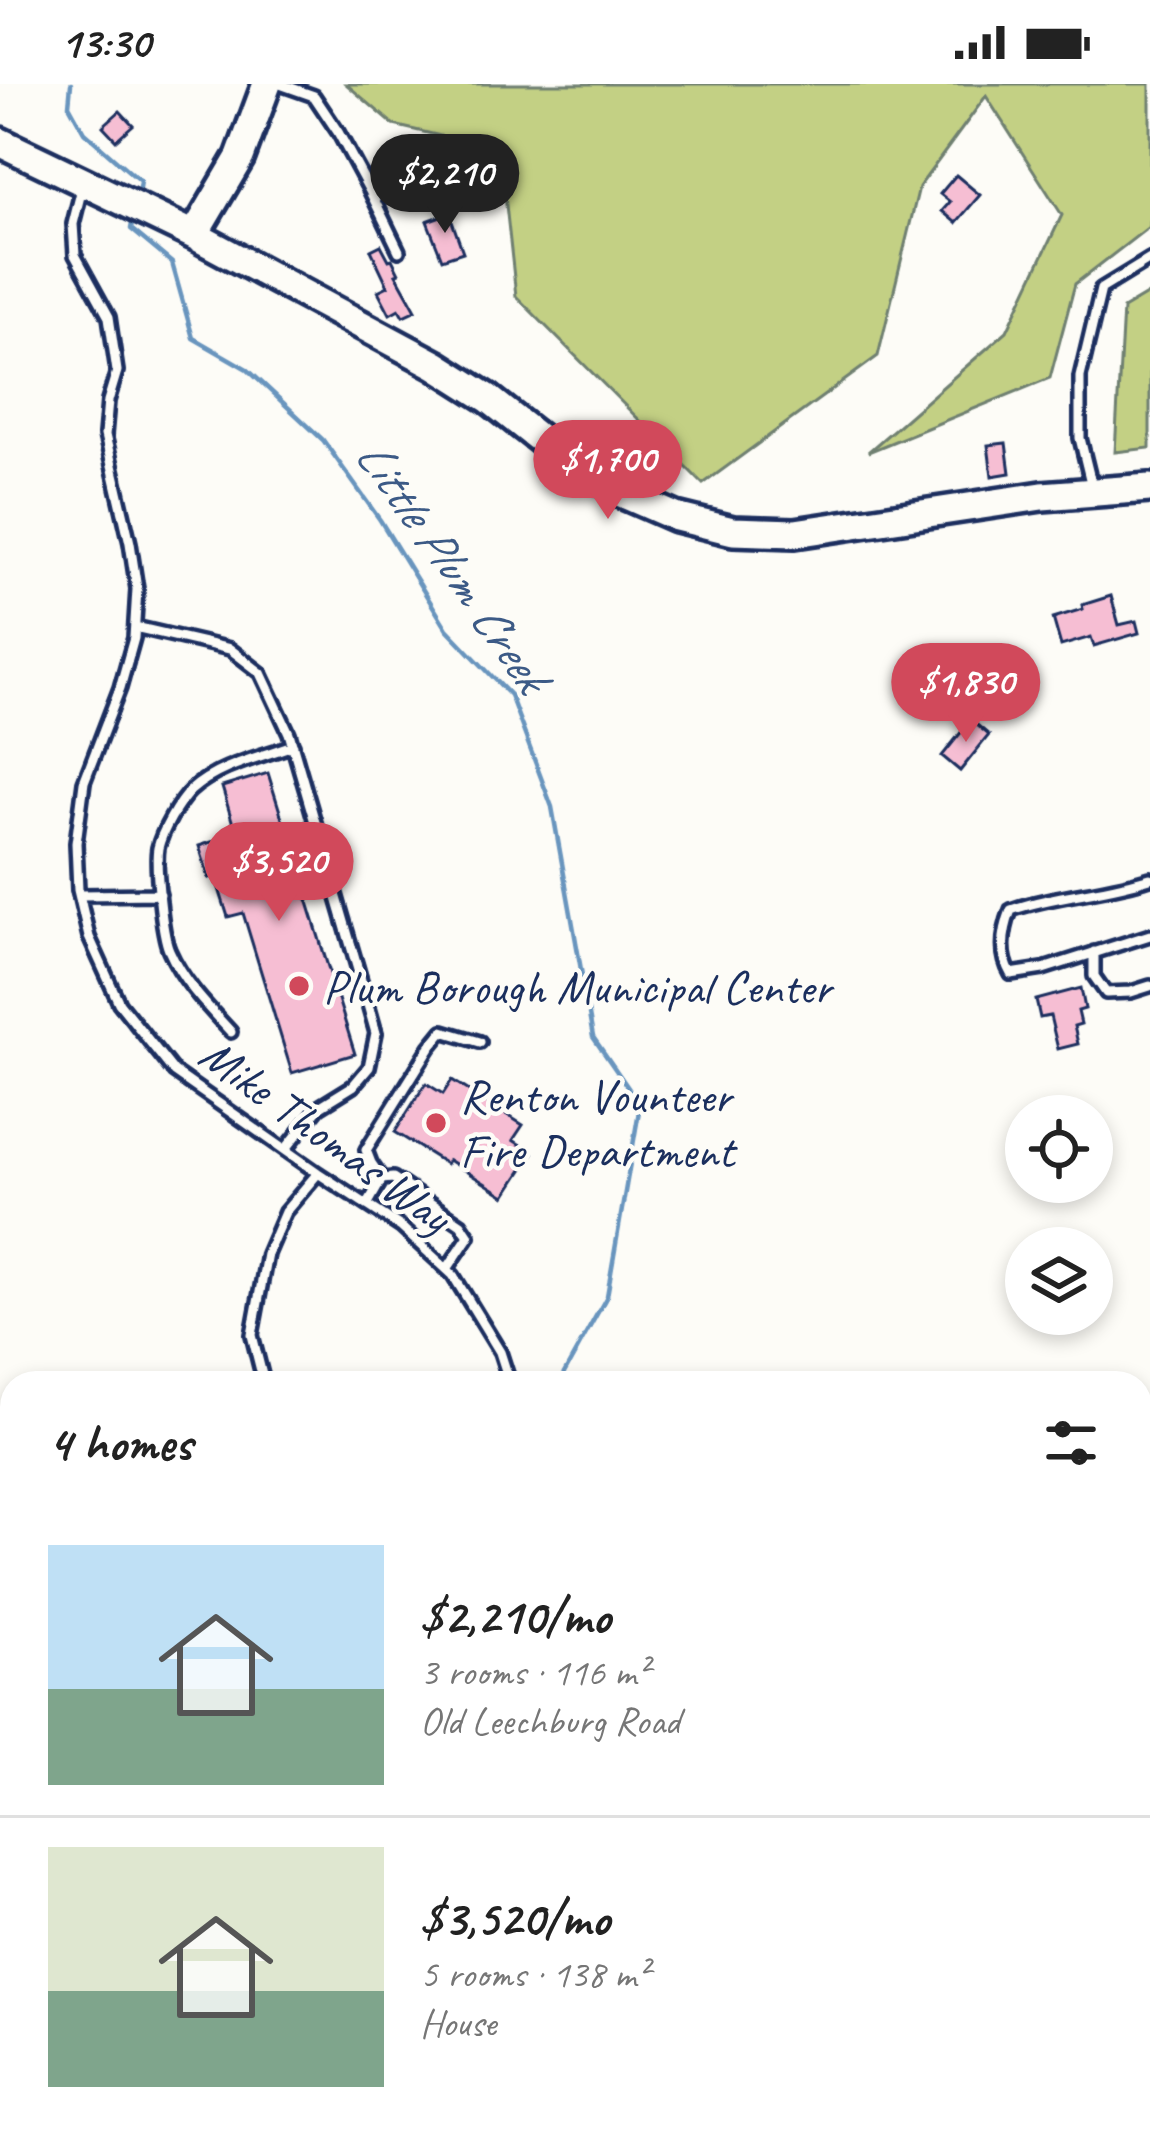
<!DOCTYPE html>
<html lang="en">
<head>
<meta charset="utf-8">
<style>
	:root { --surface:#fff; --page:#f2f2f2; --text:#222; --muted:#767676; --line:#e0e0e0; --accent:#d1495b }
	body { margin:0; font-family:Caveat,sans-serif; background:var(--page); color:var(--text); height:100vh; display:flex; flex-direction:column; font-size:45px; white-space:nowrap }
	* { box-sizing:border-box; margin:0 }
	p { font-size:39px; color:var(--muted) }
	.icon { flex:none; width:66px; height:66px; fill:none; stroke:currentColor; stroke-width:2; stroke-linecap:round; stroke-linejoin:round }
	.map { position:relative; flex:1; overflow:hidden }
	.drawer { position:absolute; left:0px; top:1287px; width:1152px; height:768px; display:flex; flex-direction:column; background:var(--surface); border-radius:36px 36px 0 0; box-shadow:0 6px 18px #0003 }
	.drawer>* { flex:none }
	.fabs { position:absolute; left:1005px; top:1011px; display:grid; gap:24px }
	.fabs a { display:grid; place-items:center; width:108px; height:108px; border-radius:50%; background:var(--surface); box-shadow:0 6px 18px #0003; font-size:60px }
	.price { position:absolute; translate:-50% -102px; padding:0 27px; border-radius:42px; background:var(--accent); color:#fff; font-size:39px; line-height:78px; filter:drop-shadow(0 3px 6px #0008) }
	.price::after { content:''; position:absolute; left:50%; top:72px; width:36px; height:27px; margin-left:-18px; background:inherit; clip-path:polygon(0 0,100% 0,50% 100%) }
	.price.current { background:#222; color:#fff }
	ul { padding:0; list-style:none }
	li { display:flex; align-items:center; gap:36px; height:300px; padding:0 48px }
	li+li { border-top:3px solid var(--line) }
	li span { display:grid; place-items:center; flex:none; width:336px; height:240px; border-radius:0px; color:#555 }
	li>.icon { margin-inline-start:auto }
	span .icon { width:144px; height:144px; fill:#fffc; stroke-width:1 }
	li b { font-size:51px }
	h2 { display:flex; justify-content:space-between; align-items:center; height:144px; padding:0 48px; font-size:51px }
	.status { display:flex; justify-content:space-between; align-items:center; height:84px; padding:0 60px; background:var(--surface); direction:ltr }
	.status svg { height:33px; fill:currentColor }
	.map>svg:first-child { display:block }
	.green { fill:#c3d084; stroke:#6f8071; stroke-width:3 }
	.water { fill:#9dd9fe; stroke:#6995be; stroke-width:3 }
	.lines { fill:none; stroke-linecap:round; stroke-linejoin:round }
	.stream { stroke:#6995be; stroke-width:4.5 }
	.building { fill:#f6bed3; stroke:#1b2f5e; stroke-width:3 }
	.lane-casing { stroke:#1b2f5e; stroke-width:18 }
	.secondary-casing { stroke:#1b2f5e; stroke-width:36 }
	.lane { stroke:#fdfcf7; stroke-width:9 }
	.secondary { stroke:#fdfcf7; stroke-width:27 }
	.poi-dot { fill:#d1495b; stroke:#fdfcf7; stroke-width:4.5 }
	.labels { text-anchor:middle; stroke-width:9; stroke-linejoin:round; paint-order:stroke }
	.poi-label { font-size:48px; fill:#1b2f5e; stroke:#fdfcf7; text-anchor:start }
	.street-label { font-size:48px; fill:#1b2f5e; stroke:#fdfcf7 }
	.water-label { font-size:51px; font-style:italic; fill:#3c5a86; stroke:#fdfcf7 }
</style>
</head>
<body>
<div class="status"><b>13:30</b><svg viewBox="0 0 49 12"><path d="M0 12V9h3v3zM5 12V6h3v6zM10 12V3h3v9zM15 12V0h3v12zM26 1h20v11H26zM47 4h2v5h-2z"/></svg></div>
<div class="map">
<svg width="1150" height="2055" viewBox="0 0 1150 2055">
	<rect width="100%" height="100%" fill="#fdfcf7"/>
	<filter id="ink" filterUnits="userSpaceOnUse"><feTurbulence type="fractalNoise" baseFrequency=".00833" numOctaves="2"/><feDisplacementMap in="SourceGraphic" scale="24" xChannelSelector="R" yChannelSelector="G"/><feConvolveMatrix kernelMatrix="1 2 1 2 8 2 1 2 1" color-interpolation-filters="sRGB"/></filter>
	<g filter="url(#ink)">
		<!-- green -->
		<path class="green" d="M 346,0 L 1150,0 L 1150,142 L 1075,200 L 1050,294 L 868,368 L 1007,247 L 1062,131 L 986,12 L 919,103 L 878,272 L 703,400 L 516,212 L 500,66 L 394,41 Z
			M 1150,209 L 1150,364 L 1115,368 L 1123,225 Z"/>
		<!-- water -->
		<path class="water" d="M 266,2043 L 374,2043 L 371,2055 L 264,2055 Z"/>
		<g class="lines">
			<!-- stream -->
			<path class="stream" d="M 71,0 L 69,21 L 84,48 L 140,97 L 138,111
				M 133,134 L 131,145 L 172,179 L 193,254 L 247,285 L 323,356 L 380,436 L 447,545 L 510,611 L 552,723 L 593,953 L 640,1021 L 607,1212 L 561,1295 L 566,1299
				M 424,2055 L 426,2043"/>
		</g>
		<!-- building -->
		<path class="building" d="M 120,27 L 133,41 L 116,56 L 103,42 Z
			M 956,91 L 980,111 L 956,139 L 942,127 L 950,118 L 940,110 Z
			M 449,129 L 463,168 L 442,175 L 427,137 Z
			M 381,161 L 389,176 L 392,175 L 399,189 L 396,190 L 416,226 L 403,232 L 399,225 L 390,230 L 378,207 L 388,202 L 371,166 Z
			M 1006,359 L 1010,389 L 992,392 L 988,361 Z
			M 1111,512 L 1119,541 L 1136,537 L 1139,549 L 1094,562 L 1091,553 L 1061,562 L 1053,534 L 1083,525 L 1082,521 Z
			M 971,636 L 989,651 L 960,687 L 942,672 Z
			M 268,689 L 355,970 L 292,989 L 243,829 L 228,833 L 215,792 L 209,794 L 199,762 L 236,750 L 222,703 Z
			M 1081,904 L 1085,925 L 1078,927 L 1081,940 L 1074,942 L 1078,960 L 1058,965 L 1050,932 L 1040,934 L 1036,916 Z
			M 452,996 L 523,1041 L 513,1056 L 533,1069 L 505,1112 L 448,1076 L 446,1080 L 395,1048 L 426,999 L 443,1010 Z"/>
		<g class="lines">
			<!-- lane casing -->
			<g class="lane-casing">
				<path id="lane" d="M 280,0 L 314,12 L 338,48 L 370,107 L 399,167
					M 82,104 L 73,140 L 75,171 L 109,233 L 117,287 L 108,317 L 105,351 L 130,459 L 137,505 L 134,554 L 120,604 L 84,698 L 76,759 L 78,806 L 89,853 L 119,919 L 174,988 L 318,1089 L 401,1143 L 453,1191 L 500,1268 L 510,1299
					M 1092,403 L 1080,354 L 1080,293 L 1101,205 L 1150,175
					M 135,543 L 230,565 L 261,589 L 289,649 L 365,910 L 376,949 L 369,983 L 353,1002 L 319,1023 L 285,1066
					M 1150,794 C 1105,809 1056,810 1011,826 C 1003,847 999,870 1011,890 L 1043,885 L 1150,851
					M 80,811 L 160,810
					M 1094,868 L 1094,892 L 1106,909 L 1131,908 L 1150,902
					M 231,948 C 208,923 183,898 169,866 C 162,850 155,781 158,764 C 162,747 178,719 190,707 C 217,682 260,673 293,661
					M 382,1095 L 371,1079 L 366,1066 L 430,963 L 443,947 L 480,958
					M 367,1121 L 382,1095 L 393,1094 L 461,1140 L 469,1152 L 447,1185
					M 264,1299 L 252,1251 L 267,1170 L 285,1128 L 318,1089
					M 469,2055 L 472,2043"/>
			</g>
			<!-- secondary casing -->
			<g class="secondary-casing">
				<path id="secondary" d="M 0,58 L 194,151 L 436,281 L 488,314 L 550,363 L 621,409 L 676,433 L 733,447 L 795,449 L 1042,412 L 1150,404
					M 194,151 L 240,73 L 267,0"/>
			</g>
			<!-- lane -->
			<use href="#lane" class="lane"/>
			<!-- secondary -->
			<use href="#secondary" class="secondary"/>
		</g>
	</g>
	<!-- markers -->
	<g class="poi-dot">
		<circle cx="299" cy="902" r="12"/>
		<circle cx="436" cy="1039" r="12"/>
	</g>
	<g class="labels">
		<!-- poi labels -->
		<g class="poi-label">
			<text x="323" y="919">Plum Borough Municipal Center</text>
			<text x="460" y="1028">Renton Vounteer<tspan x="460" dy="55">Fire Department</tspan></text>
		</g>
		<!-- street labels -->
		<g class="street-label">
			<text transform="translate(326 1050) rotate(36)" y="17">Mike Thomas Way</text>
		</g>
		<!-- water labels -->
		<g class="water-label">
			<text transform="translate(453 480) rotate(55)" y="18">Little Plum Creek</text>
		</g>
	</g>
</svg>
<div class="fabs">
<a><svg class="icon" aria-label="locate" viewBox="0 0 24 24"><circle cx="12" cy="12" r="6"/><path d="M12 2v4M12 18v4M2 12h4M18 12h4"/></svg></a>
<a><svg class="icon" aria-label="layers" viewBox="0 0 24 24"><path d="M12 4l9 5-9 5-9-5zM3 14l9 5 9-5"/></svg></a>
</div>
<b class="price current" style="left:445px;top:152px">$2,210</b>
<b class="price" style="left:608px;top:438px">$1,700</b>
<b class="price" style="left:966px;top:661px">$1,830</b>
<b class="price" style="left:279px;top:840px">$3,520</b>
<section class="drawer">
<h2>4 homes<svg class="icon" aria-label="filters" viewBox="0 0 24 24"><path d="M4 7h16M4 17h16"/><circle cx="9" cy="7" r="2"/><circle cx="15" cy="17" r="2"/></svg></h2>
<ul>
<li><span style="background:linear-gradient(#bfe0f5 60%,#7fa58c 0)"><svg class="icon" aria-label="home" viewBox="0 0 24 24"><path d="M3 11l9-7 9 7M6 9v11h12V9"/></svg></span><div><b>$2,210/mo</b><p>3 rooms · 116 m²</p><p>Old Leechburg Road</p></div></li>
<li><span style="background:linear-gradient(#dfe7d0 60%,#7fa58c 0)"><svg class="icon" aria-label="home" viewBox="0 0 24 24"><path d="M3 11l9-7 9 7M6 9v11h12V9"/></svg></span><div><b>$3,520/mo</b><p>5 rooms · 138 m²</p><p>House</p></div></li>
</ul>
</section>
</div>
</body>
</html>
